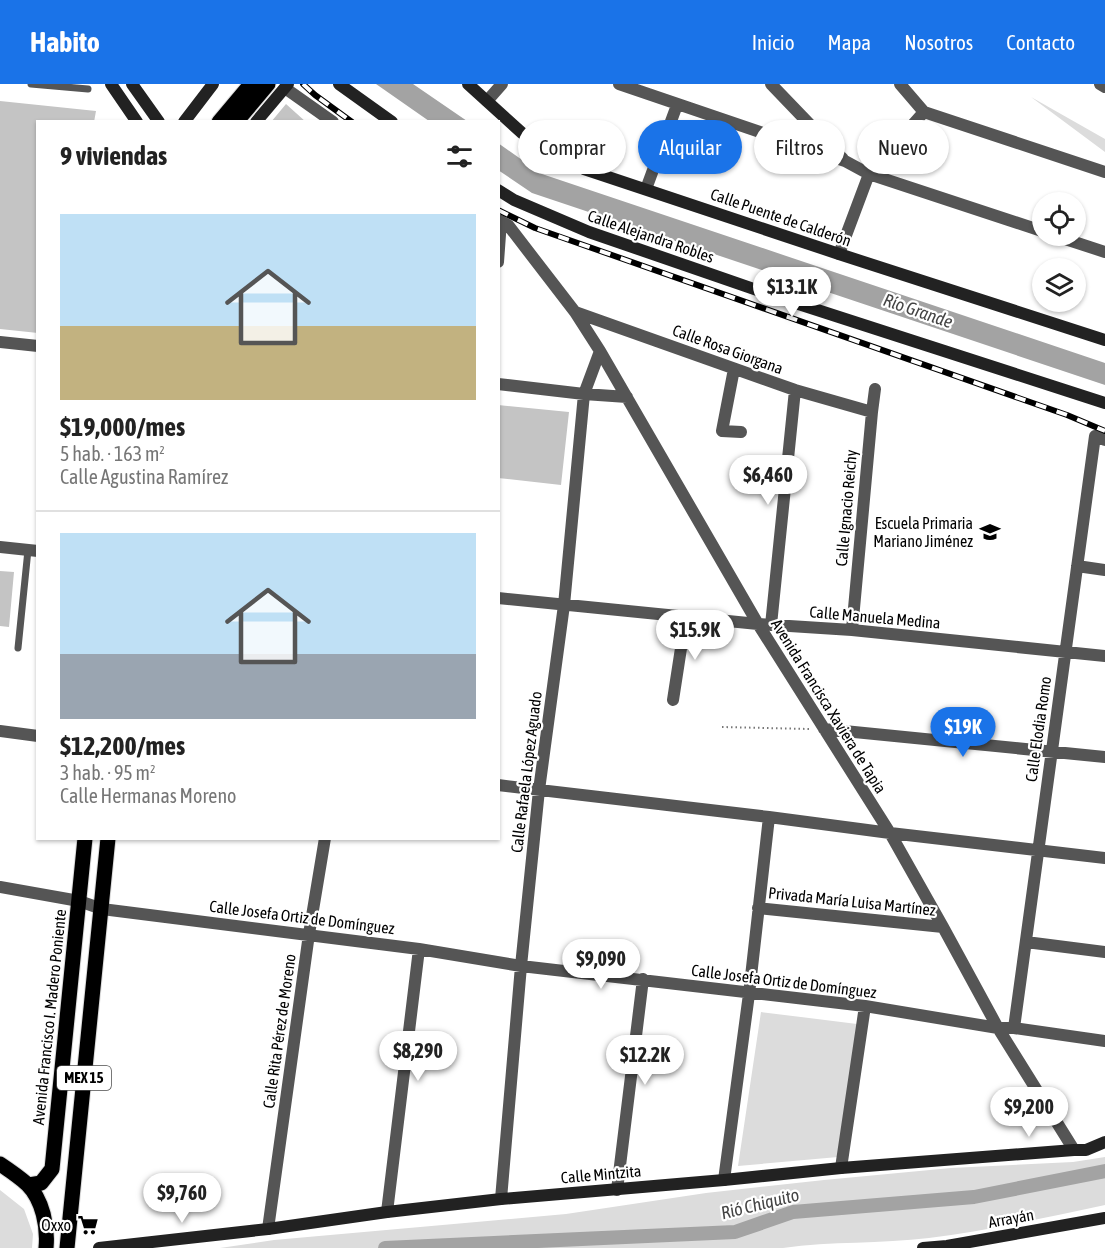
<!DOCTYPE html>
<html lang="es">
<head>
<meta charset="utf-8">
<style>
	:root { --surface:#fff; --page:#f2f2f2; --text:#222; --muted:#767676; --line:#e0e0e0; --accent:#1a73e8 }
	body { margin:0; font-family:"Asap Condensed",sans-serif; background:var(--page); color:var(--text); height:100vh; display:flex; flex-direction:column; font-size:22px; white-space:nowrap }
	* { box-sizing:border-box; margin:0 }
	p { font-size:20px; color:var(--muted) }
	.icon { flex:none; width:33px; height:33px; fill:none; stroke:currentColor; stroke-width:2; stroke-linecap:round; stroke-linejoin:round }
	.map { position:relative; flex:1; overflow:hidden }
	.drawer { position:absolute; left:36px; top:36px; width:464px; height:720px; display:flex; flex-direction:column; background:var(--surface); border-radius:0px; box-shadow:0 2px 4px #0004 }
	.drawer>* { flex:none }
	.hud { position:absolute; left:518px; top:36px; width:496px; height:54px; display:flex; gap:12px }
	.buttons { position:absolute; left:1032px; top:108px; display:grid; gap:12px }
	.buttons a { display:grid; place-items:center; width:54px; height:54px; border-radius:50%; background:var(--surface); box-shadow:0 2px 4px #0004; font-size:30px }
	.price { position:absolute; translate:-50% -51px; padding:0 14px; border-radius:21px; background:#fff; color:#222; font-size:20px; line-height:39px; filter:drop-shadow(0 2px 3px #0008) }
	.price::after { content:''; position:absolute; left:50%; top:36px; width:18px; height:14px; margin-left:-9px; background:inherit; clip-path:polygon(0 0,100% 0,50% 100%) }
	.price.selected { background:var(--accent); color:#fff }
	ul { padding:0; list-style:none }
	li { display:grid; align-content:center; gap:12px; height:318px; padding:0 24px }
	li+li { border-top:2px solid var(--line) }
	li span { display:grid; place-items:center; height:186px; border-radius:0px; color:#555 }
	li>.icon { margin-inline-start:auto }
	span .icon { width:108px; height:108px; fill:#fffc; stroke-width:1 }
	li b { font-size:26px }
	h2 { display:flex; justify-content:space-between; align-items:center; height:72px; padding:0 24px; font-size:26px }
	.tag { padding:0 21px; border-radius:27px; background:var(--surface); box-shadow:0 2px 4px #0004; font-size:21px; line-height:54px }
	.tag.selected { background:var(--accent); color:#fff }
	header { display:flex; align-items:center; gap:36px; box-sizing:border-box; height:84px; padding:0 30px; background:var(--accent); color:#fff }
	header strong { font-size:28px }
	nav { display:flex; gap:33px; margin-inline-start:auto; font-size:21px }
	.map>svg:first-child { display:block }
	.green { fill:#dcdcdc }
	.water { fill:#a3a3a3 }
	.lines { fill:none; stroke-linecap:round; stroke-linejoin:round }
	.canal { stroke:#a3a3a3; stroke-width:14 }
	.building { fill:#c4c4c4 }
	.primary-casing { stroke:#dbdbdb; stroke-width:17 }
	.path { stroke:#777; stroke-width:2; stroke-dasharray:1.5 3; stroke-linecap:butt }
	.lane { stroke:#555; stroke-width:7 }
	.street { stroke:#555; stroke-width:12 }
	.secondary { stroke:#222; stroke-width:12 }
	.primary { stroke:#000; stroke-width:15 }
	.rail-casing { stroke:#000; stroke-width:6 }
	.rail { stroke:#fff; stroke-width:4; stroke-dasharray:11; stroke-linecap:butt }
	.labels { text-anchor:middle; stroke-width:4.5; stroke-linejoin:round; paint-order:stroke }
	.shield { fill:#fff; stroke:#4c4c4c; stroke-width:1.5 }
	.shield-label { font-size:15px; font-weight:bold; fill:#000 }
	.street-label { font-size:16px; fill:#000; stroke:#fff }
	.poi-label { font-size:16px; fill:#000; stroke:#fff; text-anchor:end }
	.water-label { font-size:18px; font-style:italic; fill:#444; stroke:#fff }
</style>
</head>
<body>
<header>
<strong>Habito</strong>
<nav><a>Inicio</a><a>Mapa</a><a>Nosotros</a><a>Contacto</a></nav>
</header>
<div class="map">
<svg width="1105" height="1164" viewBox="0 0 1105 1164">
	<rect width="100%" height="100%" fill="#fff"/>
	<!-- green -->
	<path class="green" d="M 1031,13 L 1105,55 L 1105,68 Z
		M 761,928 L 857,940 L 838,1073 L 738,1082 Z
		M 1105,1073 L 1105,1121 C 1047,1133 988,1147 929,1154 C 881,1160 831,1157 783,1164 L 220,1164 L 274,1156 L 566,1130 L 706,1109 L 824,1096 L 951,1084 L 1073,1078 Z
		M 0,1106 L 24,1125 L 33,1150 L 32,1164 L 0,1164 Z"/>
	<!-- water -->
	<path class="water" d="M 376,0 L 413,0 L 467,37 L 429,37 Z
		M 498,59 L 542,90 L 1105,279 L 1105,301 L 532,109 L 498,86 Z"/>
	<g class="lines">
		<!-- canal -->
		<path class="canal" d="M 385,1164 L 735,1148 L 793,1128 L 974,1113 L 1105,1087"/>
	</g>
	<!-- building -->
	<path class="building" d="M 0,17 L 96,27 L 94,38 L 38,38 L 38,249 L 0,245 Z
		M 286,20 L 306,38 L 271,38 Z
		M 498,321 L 569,328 L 561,401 L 498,394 Z
		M 0,487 L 14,488 L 9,543 L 0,542 Z"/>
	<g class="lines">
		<!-- primary casing -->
		<g class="primary-casing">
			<path id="primary" d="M 219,38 L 251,0
				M 236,38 L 268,0
				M 0,1080 C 9,1086 19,1093 27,1100 C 43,1116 48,1143 46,1164
				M 29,1101 L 41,1099 L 52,1085 L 85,754
				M 67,1164 L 108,754"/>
		</g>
		<!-- path -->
		<path class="path" d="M 722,643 L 809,645"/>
		<!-- lane -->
		<path class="lane" d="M 31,0 L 88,5
			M 18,564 L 28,466"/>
		<!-- street -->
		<path class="street" d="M 619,0 L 845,77 L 869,90 L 1042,147
			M 771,0 L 843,75
			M 900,0 L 924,28 L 1105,88
			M 1100,0 L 1105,3
			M 285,4 L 333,38
			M 487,17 L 502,0
			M 646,105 L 677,21
			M 498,136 L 508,141 L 575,228 L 600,267 L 758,540 L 890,749 L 943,843 L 998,944 L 1074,1066
			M 1056,152 L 1105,168
			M 839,170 L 869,90 L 924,28
			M 498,178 L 501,137
			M 575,228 L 795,306 L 872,328
			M 0,258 L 38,262
			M 734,285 L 722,347 L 741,348
			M 498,300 L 584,310 L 627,313
			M 0,463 L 38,467
			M 1077,482 L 1105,486
			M 498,514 L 758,540 L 852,546 L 1105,572
			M 771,541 L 795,306
			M 852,546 L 872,328 L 875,305
			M 673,616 L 686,532
			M 824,645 L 1105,673
			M 0,647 L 38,652
			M 498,701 L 769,733 L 890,749 L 1105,774
			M 0,803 L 79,817 L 102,825 L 419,865 L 521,882 L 865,922 L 998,944 L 1014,944 L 1105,957
			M 758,824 L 943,843
			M 1026,858 L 1105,868
			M 1014,944 L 1095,352 L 1105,356
			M 841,1084 L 865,922
			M 724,1096 L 749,910 L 769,733
			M 617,1106 L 643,895
			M 501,1115 L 521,882 L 539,706 L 564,521 L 584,310 L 600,267
			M 387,1128 L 419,865
			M 268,1145 L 309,850 L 325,754"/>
		<!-- secondary -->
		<path class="secondary" d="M 111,0 L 137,38
			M 132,0 L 159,38
			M 339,0 L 392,38
			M 468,0 L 522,49 L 549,67 L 584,85 L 839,170 L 1105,256
			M 184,38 L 213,0
			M 256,38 L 288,0
			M 498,106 L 514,116 L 589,148 L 777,213 L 1105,319
			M 99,1164 L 268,1145 L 387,1128 L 501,1115 L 724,1096 L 841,1084 L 1074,1066 L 1086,1066 L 1105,1058
			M 923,1164 L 947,1162 L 1105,1134"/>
		<!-- primary -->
		<use href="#primary" class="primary"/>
		<!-- rail casing -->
		<g class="rail-casing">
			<path id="rail" d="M 303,0 L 315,11 L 352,38
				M 498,126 L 535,144 L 1067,331 L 1105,347"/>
		</g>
		<!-- rail -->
		<use href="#rail" class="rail"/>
	</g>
	<!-- icons -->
	<defs>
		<g id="school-bare" transform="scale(1.62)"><path d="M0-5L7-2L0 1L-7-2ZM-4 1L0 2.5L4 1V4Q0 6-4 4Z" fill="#000" stroke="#fff" stroke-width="2.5" paint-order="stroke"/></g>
		<g id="supermarket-bare" transform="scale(1.62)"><path d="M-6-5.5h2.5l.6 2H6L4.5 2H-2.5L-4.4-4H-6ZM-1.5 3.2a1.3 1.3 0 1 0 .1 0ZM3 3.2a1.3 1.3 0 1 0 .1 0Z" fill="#000" stroke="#fff" stroke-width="2.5" paint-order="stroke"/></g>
	</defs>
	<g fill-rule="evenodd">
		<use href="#school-bare" x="990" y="448"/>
		<use href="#supermarket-bare" x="88" y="1141"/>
	</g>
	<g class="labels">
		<!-- shield labels -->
		<rect class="shield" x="57" y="982" width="54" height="24" rx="4.5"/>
		<g class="shield-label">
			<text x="84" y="999">MEX 15</text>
		</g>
		<!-- street labels -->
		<g class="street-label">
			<text transform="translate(781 133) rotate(19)" y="6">Calle Puente de Calderón</text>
			<text transform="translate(651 152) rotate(19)" y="6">Calle Alejandra Robles</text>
			<text transform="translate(728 265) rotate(20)" y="6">Calle Rosa Giorgana</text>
			<text transform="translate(846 424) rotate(-85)" y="6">Calle Ignacio Reichy</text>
			<text transform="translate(875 533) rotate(5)" y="6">Calle Manuela Medina</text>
			<text transform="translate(829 622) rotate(58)" y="6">Avenida Francisca Xaviera de Tapia</text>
			<text transform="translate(1038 645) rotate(-82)" y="6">Calle Elodia Romo</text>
			<text transform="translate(526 688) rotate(-83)" y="6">Calle Rafaela López Aguado</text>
			<text transform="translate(852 817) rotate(6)" y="6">Privada María Luisa Martínez</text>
			<text transform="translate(302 833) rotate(7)" y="6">Calle Josefa Ortiz de Domínguez</text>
			<text transform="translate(784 897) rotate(7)" y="6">Calle Josefa Ortiz de Domínguez</text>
			<text transform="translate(49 933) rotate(-84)" y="6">Avenida Francisco I. Madero Poniente</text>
			<text transform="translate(279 947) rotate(-82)" y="6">Calle Rita Pérez de Moreno</text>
			<text transform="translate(601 1090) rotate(-5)" y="6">Calle Mintzita</text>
			<text transform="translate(1011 1134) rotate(-10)" y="6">Arrayán</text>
		</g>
		<!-- poi labels -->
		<g class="poi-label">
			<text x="973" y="445">Escuela Primaria<tspan x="973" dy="18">Mariano Jiménez</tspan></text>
			<text x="71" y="1147">Oxxo</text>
		</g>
		<!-- water labels -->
		<g class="water-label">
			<text transform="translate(918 227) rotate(19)" y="6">Río Grande</text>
			<text transform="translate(760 1120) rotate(-14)" y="6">Rió Chiquito</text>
		</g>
	</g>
</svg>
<div class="buttons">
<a><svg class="icon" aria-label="locate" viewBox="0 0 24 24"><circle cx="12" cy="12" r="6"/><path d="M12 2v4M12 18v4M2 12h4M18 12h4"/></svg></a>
<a><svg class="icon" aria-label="layers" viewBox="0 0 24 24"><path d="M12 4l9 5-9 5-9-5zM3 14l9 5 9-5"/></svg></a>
</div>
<b class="price" style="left:792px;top:234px">$13.1K</b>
<b class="price" style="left:768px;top:422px">$6,460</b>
<b class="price" style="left:695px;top:577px">$15.9K</b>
<b class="price selected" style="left:963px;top:674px">$19K</b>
<b class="price" style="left:601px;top:906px">$9,090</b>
<b class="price" style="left:418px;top:998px">$8,290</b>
<b class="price" style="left:645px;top:1002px">$12.2K</b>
<b class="price" style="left:1029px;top:1054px">$9,200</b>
<b class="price" style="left:182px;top:1140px">$9,760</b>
<div class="hud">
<a class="tag">Comprar</a>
<a class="tag selected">Alquilar</a>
<a class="tag">Filtros</a>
<a class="tag">Nuevo</a>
</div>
<section class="drawer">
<h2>9 viviendas<svg class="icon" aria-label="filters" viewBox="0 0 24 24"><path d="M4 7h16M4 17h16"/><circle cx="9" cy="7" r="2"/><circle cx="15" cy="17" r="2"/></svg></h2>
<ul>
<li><span style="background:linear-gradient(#bfe0f5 60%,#c2b280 0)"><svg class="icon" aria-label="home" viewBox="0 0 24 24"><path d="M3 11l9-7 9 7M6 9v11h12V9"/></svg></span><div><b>$19,000/mes</b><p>5 hab. · 163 m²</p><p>Calle Agustina Ramírez</p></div></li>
<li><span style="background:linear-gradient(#bfe0f5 65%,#9aa5b1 0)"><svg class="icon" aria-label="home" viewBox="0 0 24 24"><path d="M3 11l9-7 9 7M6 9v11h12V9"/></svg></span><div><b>$12,200/mes</b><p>3 hab. · 95 m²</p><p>Calle Hermanas Moreno</p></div></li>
</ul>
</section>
</div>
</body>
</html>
